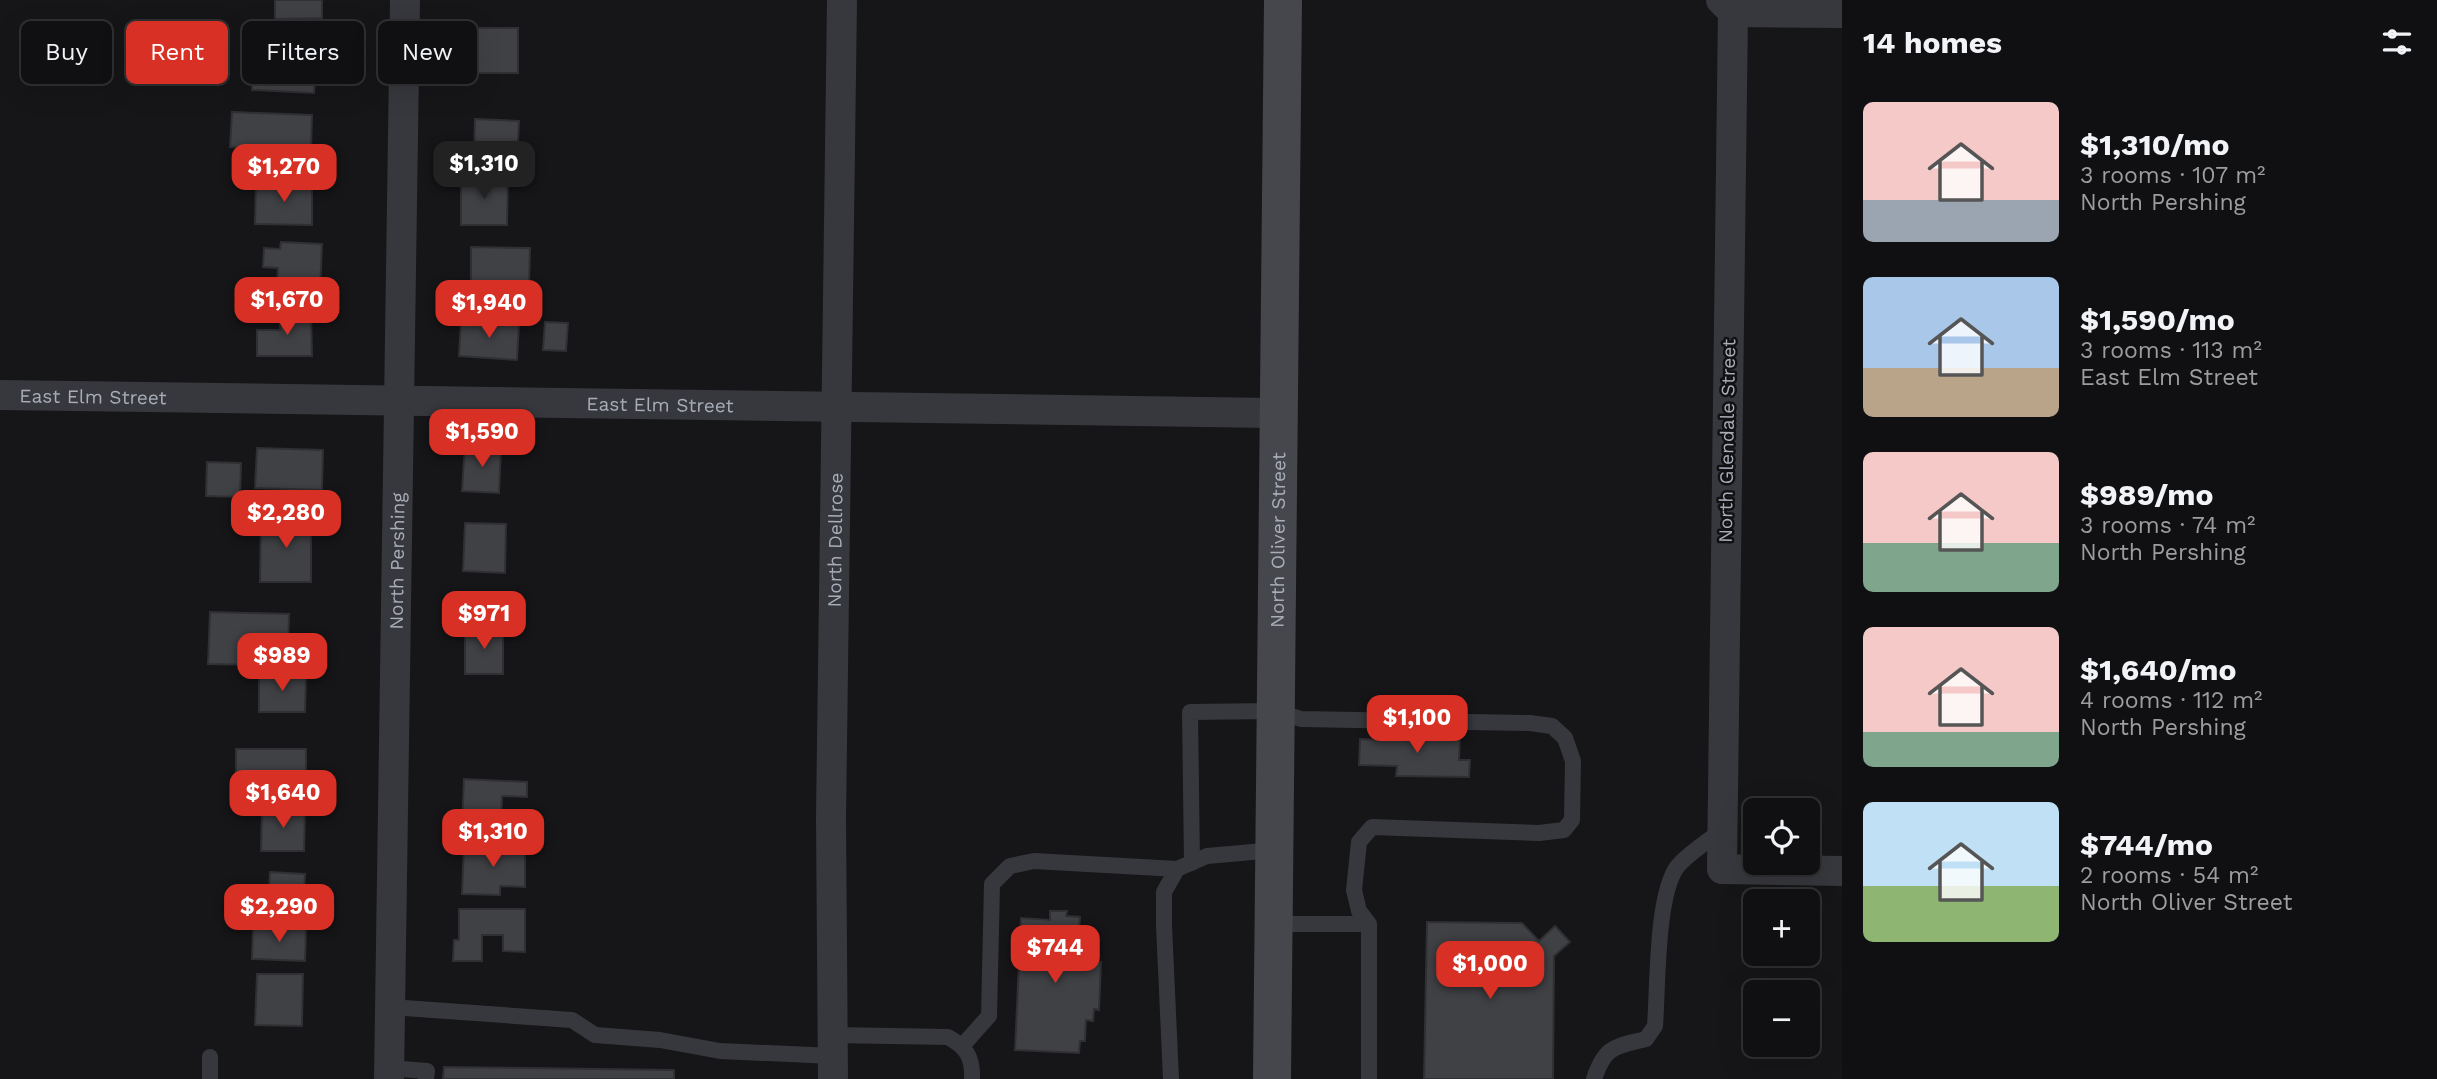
<!DOCTYPE html>
<meta charset="utf-8">
<style>
body{margin:0;font-family:"Work Sans",sans-serif;background:#19191b;color:#f1f3f6;height:100vh;display:flex;flex-direction:column;font-size:26px;white-space:nowrap}
*{box-sizing:border-box;margin:0}
p{font-size:23px;color:#9c9d9f}
.icon{flex:none;width:38px;height:38px;fill:none;stroke:currentColor;stroke-width:2;stroke-linecap:round;stroke-linejoin:round}
.map{position:relative;flex:1;overflow:hidden}
.panel{display:flex;flex-direction:column;background:#101012;width:595px}
.panel>*{flex:none}
.banner{position:absolute;left:21px;top:21px;width:665px;height:63px;display:flex;gap:14px}
.buttons{position:absolute;left:1743px;top:798px;display:grid;gap:14px}
.buttons a{display:grid;place-items:center;width:77px;height:77px;border-radius:10px;background:#101012;box-shadow:0 7px 28px #0002,0 0 0 2px #303032;font-size:35px}
.price{position:absolute;translate:-50% -60px;padding:0 16px;border-radius:14px;background:#d93025;color:#fff;font-size:23px;line-height:46px;filter:drop-shadow(0 2px 4px #0008)}
.price::after{content:'';position:absolute;left:50%;top:42px;width:21px;height:16px;margin-left:-10px;background:inherit;clip-path:polygon(0 0,100% 0,50% 100%)}
.price.active{background:#222;color:#fff}
ul{padding:0;list-style:none}
li{display:flex;align-items:center;gap:21px;height:175px;padding:0 21px}
li span{display:grid;place-items:center;flex:none;width:196px;height:140px;border-radius:10px;color:#555}
li>.icon{margin-inline-start:auto}
span .icon{width:84px;height:84px;fill:#fffc;stroke-width:1}
li b{font-size:30px}
h2{display:flex;justify-content:space-between;align-items:center;height:84px;padding:0 21px;font-size:30px}
.tag{padding:0 24px;border-radius:10px;background:#101012;box-shadow:0 7px 28px #0002,0 0 0 2px #303032;font-size:24px;line-height:63px}
.tag.active{background:#d93025;color:#fff}
main{display:flex;flex:1;min-height:0}
.map>svg:first-child{display:block}
.building{fill:#404145;stroke:#303034;stroke-width:2}
.lines{fill:none;stroke-linecap:round;stroke-linejoin:round}
.service{stroke:#37383d;stroke-width:16}
.minor{stroke:#37383d;stroke-width:30}
.secondary{stroke:#45474d;stroke-width:38}
.labels{text-anchor:middle;dominant-baseline:central;stroke-width:5;stroke-linejoin:round;paint-order:stroke}
.street-label{font-size:19px;fill:#a8adb8;stroke:#111113}
</style>
<main>
<div class="map">
<svg width="1842" height="1079" viewBox="0 0 1842 1079">
<rect width="100%" height="100%" fill="#161618"/>
<path class="building" d="M275,0h47v18l-47,1z
M472,28h46v45h-46z
M254,47l63,3 -3,43 -62,-3z
M232,112l80,3 -1,35 -81,-3z
M475,119l44,2 -2,39 -43,-2z
M461,177h47l-1,48h-46z
M256,182l56,1v42l-57,-1z
M281,242l41,2 -2,46 -43,-2 1,-20 -15,-1 1,-19 16,1z
M471,247l59,1 -1,37h-58z
M280,313h31l1,43h-55v-26h23z
M461,320l58,4 -2,36 -58,-4z
M545,322l23,1 -2,28 -23,-1z
M465,445l36,2 -2,46 -37,-2z
M257,448l66,2 -1,40 -67,-2z
M207,462l34,1 -1,34 -34,-1z
M261,518l50,1v63h-51z
M465,523l41,1 -1,49 -42,-2z
M210,612l79,2 -1,36 -31,-1v16l-49,-1z
M503,628v46h-38v-45z
M259,674l47,1 -1,37h-46z
M1398,734l62,1 -1,25h11l-1,17 -73,-1 1,-10 -38,-1 1,-26 38,1z
M236,749h70v39l-70,-1z
M464,779l63,3v15l-25,-1 -1,31 -39,-1z
M262,809l43,1 -1,41h-43z
M464,846l61,1v40l-25,-1v9l-38,-1z
M270,872l35,2 -2,35 -35,-2z
M459,909h66v43l-22,-1v-16h-21v26h-29l1,-21h5z
M1050,911h17l-1,5 14,1 -1,13h4v15l11,1v16h7l-2,48 -5,-1 -1,12 -7,-1 -1,21h-5l-1,12 -64,-3 6,-132 29,2z
M1427,922l95,1 17,18 16,-15 15,16 -16,14 -1,123h-129z
M253,927l53,2 -1,32 -53,-2z
M257,974h46l-1,52 -47,-1z
M444,1067l230,3v9h-231z"/>
<g class="lines">
<path class="service" d="M1192,863l-2,-151 86,-1 25,8 229,4 22,3 13,12 8,23 -1,59 -8,10 -25,3 -167,-6 -13,15 -5,48 5,21 10,13
M1274,924h95v155
M390,1007l182,13 23,15 65,5 60,11 113,5
M833,1035l115,2c18,10 25,20 24,42
M963,1045l26,-29 3,-132 18,-18 24,-5 143,8
M210,1057v22
M389,1068l38,3 -1,8
M1171,1079l-7,-154v-33l13,-23 30,-13 67,-6
M1594,1079c11,-33 20,-32 52,-40l9,-13c3,-39 1,-130 22,-159 10,-13 33,-27 46,-38"/>
<g class="minor">
<path d="M1721,0l12,12 109,1"/>
<path d="M1733,12l-11,857 120,2"/>
<path id="s1" d="M0,395l1279,18"/>
<path id="s2" d="M389,1079l16,-1079"/>
<path id="s3" d="M833,1079l-2,-261 11,-818"/>
</g>
<path class="secondary" id="s4" d="M1272,1079l11,-1079"/>
</g>
<g class="labels">
<g class="street-label">
<text stroke="none"><textPath href="#s1" startOffset="93">East Elm Street</textPath></text>
<text stroke="none"><textPath href="#s1" startOffset="660">East Elm Street</textPath></text>
<text transform="translate(1727 441) rotate(-89)">North Glendale Street</text>
<text stroke="none"><textPath href="#s3" startOffset="539">North Dellrose</textPath></text>
<text stroke="none"><textPath href="#s4" startOffset="539">North Oliver Street</textPath></text>
<text stroke="none"><textPath href="#s2" startOffset="518">North Pershing</textPath></text>
</g>
</g>
</svg>
<div class="buttons">
<a><svg class="icon" aria-label="locate" viewBox="0 0 24 24"><circle cx="12" cy="12" r="6"/><path d="M12 2v4M12 18v4M2 12h4M18 12h4"/></svg></a>
<a>+</a>
<a>−</a>
</div>
<b class="price active" style="left:484px;top:201px">$1,310</b>
<b class="price" style="left:284px;top:204px">$1,270</b>
<b class="price" style="left:287px;top:337px">$1,670</b>
<b class="price" style="left:489px;top:340px">$1,940</b>
<b class="price" style="left:482px;top:469px">$1,590</b>
<b class="price" style="left:286px;top:550px">$2,280</b>
<b class="price" style="left:484px;top:651px">$971</b>
<b class="price" style="left:282px;top:693px">$989</b>
<b class="price" style="left:1417px;top:755px">$1,100</b>
<b class="price" style="left:283px;top:830px">$1,640</b>
<b class="price" style="left:493px;top:869px">$1,310</b>
<b class="price" style="left:279px;top:944px">$2,290</b>
<b class="price" style="left:1055px;top:985px">$744</b>
<b class="price" style="left:1490px;top:1001px">$1,000</b>
<div class="banner">
<a class="tag">Buy</a>
<a class="tag active">Rent</a>
<a class="tag">Filters</a>
<a class="tag">New</a>
</div>
</div>
<section class="panel">
<h2>14 homes<svg class="icon" aria-label="filters" viewBox="0 0 24 24"><path d="M4 7h16M4 17h16"/><circle cx="9" cy="7" r="2"/><circle cx="15" cy="17" r="2"/></svg></h2>
<ul>
<li><span style="background:linear-gradient(#f6c9c9 70%,#9aa5b1 0)"><svg class="icon" aria-label="home" viewBox="0 0 24 24"><path d="M3 11l9-7 9 7M6 9v11h12V9"/></svg></span><div><b>$1,310/mo</b><p>3 rooms · 107 m²</p><p>North Pershing</p></div></li>
<li><span style="background:linear-gradient(#a9c7e8 65%,#b9a48a 0)"><svg class="icon" aria-label="home" viewBox="0 0 24 24"><path d="M3 11l9-7 9 7M6 9v11h12V9"/></svg></span><div><b>$1,590/mo</b><p>3 rooms · 113 m²</p><p>East Elm Street</p></div></li>
<li><span style="background:linear-gradient(#f6c9c9 65%,#7fa58c 0)"><svg class="icon" aria-label="home" viewBox="0 0 24 24"><path d="M3 11l9-7 9 7M6 9v11h12V9"/></svg></span><div><b>$989/mo</b><p>3 rooms · 74 m²</p><p>North Pershing</p></div></li>
<li><span style="background:linear-gradient(#f6c9c9 75%,#7fa58c 0)"><svg class="icon" aria-label="home" viewBox="0 0 24 24"><path d="M3 11l9-7 9 7M6 9v11h12V9"/></svg></span><div><b>$1,640/mo</b><p>4 rooms · 112 m²</p><p>North Pershing</p></div></li>
<li><span style="background:linear-gradient(#bfe0f5 60%,#8fb573 0)"><svg class="icon" aria-label="home" viewBox="0 0 24 24"><path d="M3 11l9-7 9 7M6 9v11h12V9"/></svg></span><div><b>$744/mo</b><p>2 rooms · 54 m²</p><p>North Oliver Street</p></div></li>
</ul>
</section>
</main>
